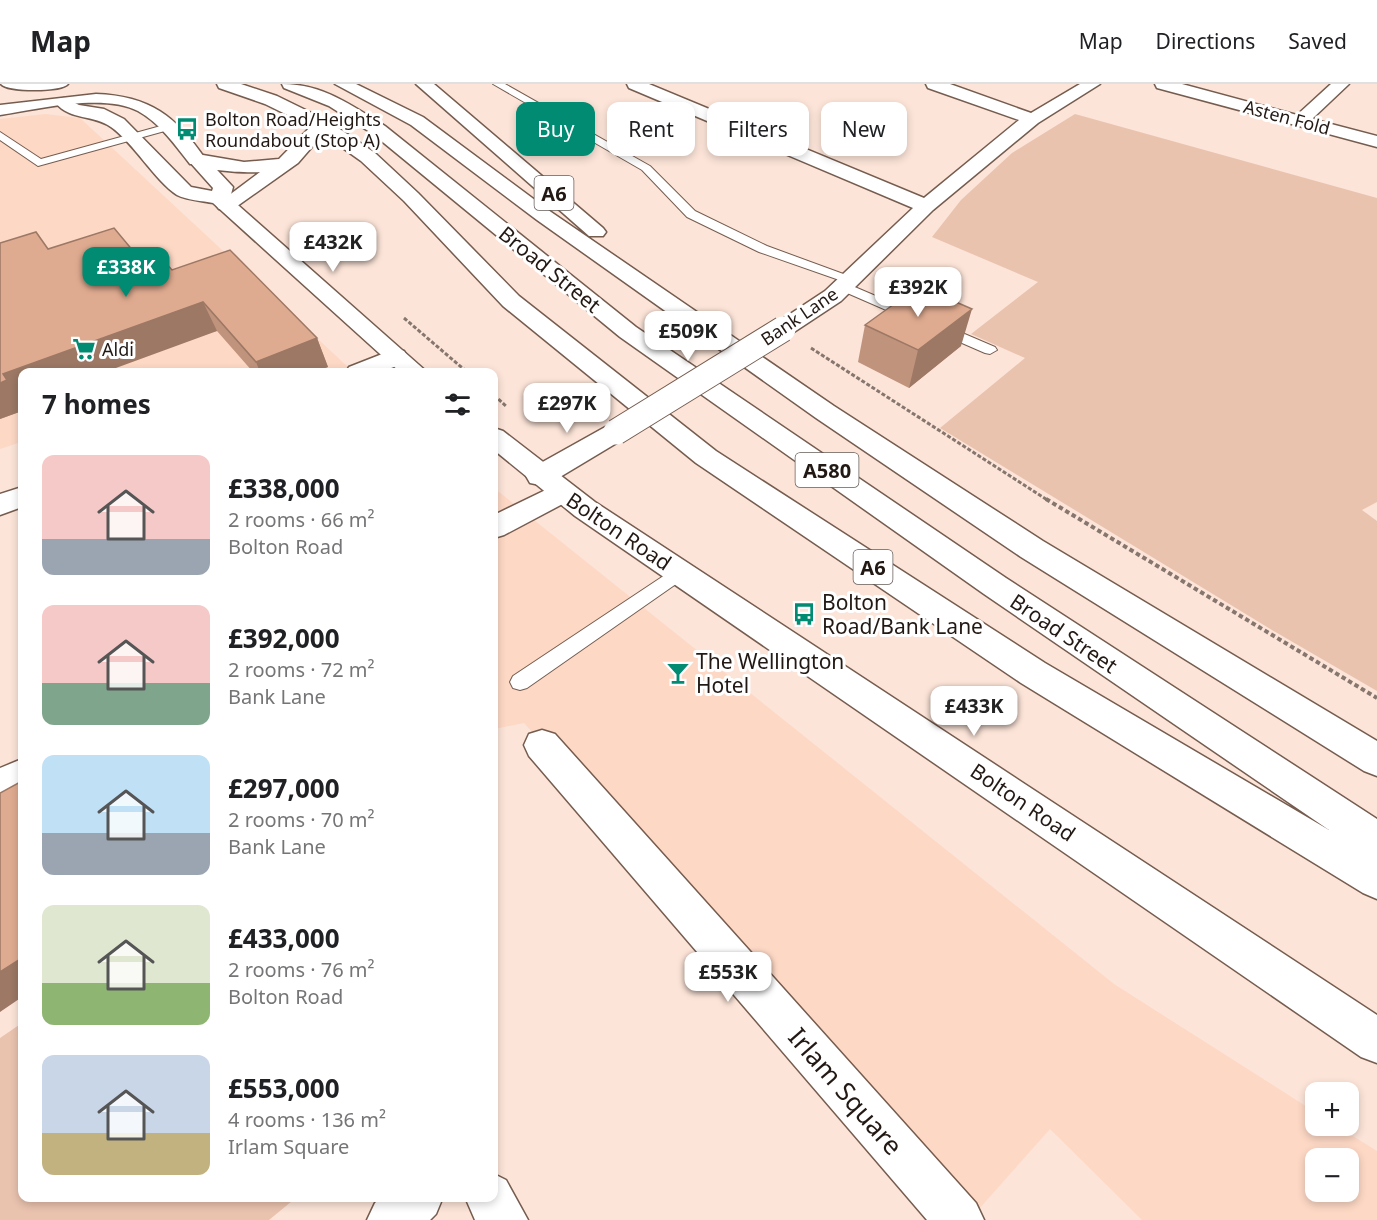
<!DOCTYPE html>
<meta charset="utf-8">
<style>
body{margin:0;font-family:"Noto Sans",sans-serif;background:#f6f6f6;color:#202124;height:100vh;display:flex;flex-direction:column;font-size:22px;white-space:nowrap}
*{box-sizing:border-box;margin:0}
p{font-size:20px;color:#757577}
.icon{flex:none;width:33px;height:33px;fill:none;stroke:currentColor;stroke-width:2;stroke-linecap:round;stroke-linejoin:round}
.map{position:relative;flex:1;overflow:hidden}
.side{position:absolute;left:18px;top:284px;width:480px;height:834px;display:flex;flex-direction:column;background:#fff;border-radius:12px;box-shadow:0 3px 9px #0003}
.side>*{flex:none}
.banner{position:absolute;left:516px;top:18px;width:570px;height:54px;display:flex;gap:12px}
.tools{position:absolute;left:1305px;top:998px;display:grid;gap:12px}
.tools a{display:grid;place-items:center;width:54px;height:54px;border-radius:12px;background:#fff;box-shadow:0 3px 9px #0003;font-size:30px}
.price{position:absolute;translate:-50% -51px;padding:0 14px;border-radius:12px;background:#fff;color:#222;font-size:20px;line-height:39px;filter:drop-shadow(0 2px 3px #0008)}
.price::after{content:'';position:absolute;left:50%;top:36px;width:18px;height:14px;margin-left:-9px;background:inherit;clip-path:polygon(0 0,100% 0,50% 100%)}
.price.on{background:#008b72;color:#fff}
ul{padding:0;list-style:none}
li{display:flex;align-items:center;gap:18px;height:150px;padding:0 24px}
li span{display:grid;place-items:center;flex:none;width:168px;height:120px;border-radius:12px;color:#555}
li>.icon{margin-inline-start:auto}
span .icon{width:72px;height:72px;fill:#fffc;stroke-width:1}
li b{font-size:26px}
h2{display:flex;justify-content:space-between;align-items:center;height:72px;padding:0 24px;font-size:26px}
.tag{padding:0 21px;border-radius:12px;background:#fff;box-shadow:0 3px 9px #0003;font-size:21px;line-height:54px}
.tag.on{background:#008b72;color:#fff}
header{display:flex;align-items:center;gap:36px;box-sizing:border-box;height:84px;padding:0 30px;background:#fff;border-bottom:2px solid #e0e0e0}
header strong{font-size:28px}
nav{display:flex;gap:33px;margin-inline-start:auto;font-size:21px}
.map>svg:first-child{display:block}
.built{fill:#fdd8c5;fill-rule:evenodd}
.green{fill:#eac3af}
.lines{fill:none;stroke-linecap:round;stroke-linejoin:round}
.service-casing{stroke:#755c4f;stroke-width:2}
.minor-casing{stroke:#755c4f;stroke-width:3}
.tertiary-casing{stroke:#755c4f;stroke-width:3}
.secondary-casing{stroke:#755c4f;stroke-width:3}
.primary-casing{stroke:#755c4f;stroke-width:3}
.trunk-casing{stroke:#755c4f;stroke-width:3}
.path-far1{stroke:#86766e;stroke-width:3;stroke-dasharray:4 2;stroke-linecap:butt}
.path{stroke:#86766e;stroke-width:4;stroke-dasharray:4.5 3;stroke-linecap:butt}
.service{fill:#fff;fill-rule:evenodd}
.minor{fill:#fff;fill-rule:evenodd}
.tertiary{fill:#fff;fill-rule:evenodd}
.secondary{fill:#fff;fill-rule:evenodd}
.primary{fill:#fff;fill-rule:evenodd}
.trunk{fill:#fff;fill-rule:evenodd}
.minor-bridge-casing{stroke:#755c4f;stroke-width:27;stroke-linecap:butt}
.minor-bridge{stroke:#fff;stroke-width:25}
.wall{fill:#c0937c}
.shaded-wall{fill:#9c7865}
.building{fill:#dfab90;stroke:#9c7865;stroke-width:1.5}
.labels{text-anchor:middle;dominant-baseline:central;stroke-width:6;stroke-linejoin:round;paint-order:stroke}
.far-street-label{font-size:18px;fill:#231914;stroke:#fff}
.far-poi-label{font-size:18px;fill:#231914;stroke:#fff;text-anchor:start}
.shield{fill:#fff;stroke:#655e5a;stroke-width:1.5}
.shield-label{font-size:20px;font-weight:bold;fill:#231914}
.street-label{font-size:21px;fill:#231914;stroke:#fff}
.poi-label{font-size:21px;fill:#231914;stroke:#fff;text-anchor:start}
.near-street-label{font-size:26px;fill:#231914;stroke:#fff}
</style>
<header>
<strong>Map</strong>
<nav><a>Map</a><a>Directions</a><a>Saved</a></nav>
</header>
<div class="map">
<svg width="1377" height="1136" viewBox="0 0 1377 1136">
<rect width="100%" height="100%" fill="#fce4d8"/>
<path class="built" d="M45,30l35,4 268,249 -13,5h-313v78l-4,-7 -18,6v-330z
M494,404l620,496 201,128 1,13h19l42,26v69h-235l-92,-91 -72,81 -454,-487 -30,6zM1316,1074h32v33h-32z"/>
<path class="green" d="M1075,30l302,84v304l-15,8 15,11v170l-105,-61 -332,-202 85,-70 -54,-24 67,-52 -106,-45 29,-37 51,-47z
M22,939v174h275l-28,23h-269v-182z"/>
<g class="lines">
<g class="service-casing">
<path id="service" d="M493,0h12l145,82 45,45 72,35 90,33 -7,4 -5,-1 -86,-30 -72,-35 -45,-47z
M168,40l4,1v4l-134,37 -38,-26v-8l41,27z
M843,198l152,65 2,3 -7,4 -5,-1 -147,-64 -2,-3z
M680,481l6,2 3,5 -3,5 -159,111 -7,2 -7,-2 -3,-6 3,-6z"/>
</g>
<g class="minor-casing">
<path id="minor" d="M627,0h22l275,114 95,-78 -91,-32 -2,-4h24l81,29 49,-29h20l-62,39 -105,87 -92,91 -50,33h-16l-4,-5 4,-5 50,-33 88,-83 -284,-120z
M1155,0h27l115,31 34,-31h18l-37,35 65,17v11l-220,-59z
M395,265l9,2 3,5c-13,19 -42,16 -61,16l3,-5z
M616,339l9,3 4,6 -4,6 -75,45 -10,2 -10,-2 -4,-7 4,-7 77,-43z
M562,398l10,3 4,7 -4,7 -68,36 -10,3v-23z
M22,403v20l-22,8v-21z
M542,646l13,4 421,469 8,17h-57l-398,-464 -5,-11 5,-11z
M22,675v34l-22,10v-35z
M494,1090l12,6 22,40h-53l-10,-23h29z
M381,1113h62l-7,17 -6,6h-63l8,-17z"/>
</g>
<g class="tertiary-casing">
<path id="tertiary" d="M65,14l14,7 25,4 20,10 67,68 21,4 1,-3 -25,-28 2,-4h14l29,31 -3,11 197,174h-27l-187,-169c-10,-2 -27,-3 -36,-8 -22,-14 -44,-53 -66,-68 -16,-12 -42,-7 -55,-24l3,-4z
M494,344l9,3 92,71 782,513v48l-16,-6 -786,-541 -81,-66z"/>
</g>
<g class="secondary-casing">
<path id="secondary" d="M96,10c54,2 80,22 110,66l-2,4h-14c-15,-19 -30,-41 -52,-53 -34,-18 -101,-2 -138,4v-10z"/>
</g>
<g class="primary-casing">
<path id="primary" d="M1,0h67c-7,8 -60,8 -67,0z
M322,36l9,5 -33,38 -65,46h-14l-3,-4 44,-33c-14,1 -64,-1 -72,-12l9,-6 47,8 35,-3 37,-38z"/>
</g>
<g class="trunk-casing">
<path id="trunk" d="M217,0h24l36,12 51,25 47,32 43,40 101,103 197,155 329,212 284,167 -345,-236 -364,-257 -247,-203 -44,-28 -45,-18 -2,-4c41,0 69,21 103,42l251,201 370,251 371,241v80l-14,-6 -342,-210 -325,-220 -193,-157 -99,-105 -43,-40 -45,-32 -51,-25 -46,-16z
M335,0h21l67,33 128,95 283,194 209,135 334,200v35l-13,-5 -343,-214 -205,-139 -279,-198 -126,-95z
M416,0h18l169,144 3,4 -3,4h-14z"/>
</g>
<path class="path-far1" d="M404,234l63,54
M811,264l238,153
M494,311l13,12"/>
<path class="path" d="M1046,415l331,199"/>
<use href="#service" class="service"/>
<use href="#minor" class="minor"/>
<use href="#tertiary" class="tertiary"/>
<use href="#secondary" class="secondary"/>
<use href="#primary" class="primary"/>
<use href="#trunk" class="trunk"/>
<g class="minor-bridge-casing">
<path id="minor-bridge" d="M616,348l167,-103"/>
</g>
<use href="#minor-bridge" class="minor-bridge"/>
</g>
<path class="wall" d="M0,159l48,6 91,9 33,12 145,68 11,29 -14,5h-61l-36,-41 -195,41v39l-22,8z
M865,241l96,21 -52,42 -51,-26z"/>
<path class="shaded-wall" d="M203,218l14,29 -112,41h-83v39l-22,8v-36l3,-9z
M972,225l-11,37 -52,42 9,-38z
M317,254l11,29 -14,5h-54l-4,-10z
M22,874v39l-22,15v-40z"/>
<path class="building" d="M114,144l25,30 17,-6 16,18 58,-20 87,88 -61,24 -53,-60 -200,72 4,6 -7,3v-140l36,-11 12,17z
M919,202l53,23 -54,41 -53,-25z
M22,697v177l-22,14v-179z"/>
<defs>
<g id="bus-bare" transform="scale(1.8)"><path d="M-5-6H5V4H4V6H2V4H-2V6H-4V4H-5ZM-3.5-4V0h7V-4ZM-3.5 1.2v1.5H-2V1.2ZM2 1.2v1.5H3.5V1.2Z" fill="#008b72" stroke="#fff" stroke-width="2.5" paint-order="stroke"/></g>
<g id="supermarket-bare" transform="scale(1.8)"><path d="M-6-5.5h2.5l.6 2H6L4.5 2H-2.5L-4.4-4H-6ZM-1.5 3.2a1.3 1.3 0 1 0 .1 0ZM3 3.2a1.3 1.3 0 1 0 .1 0Z" fill="#008b72" stroke="#fff" stroke-width="2.5" paint-order="stroke"/></g>
<g id="bar-bare" transform="scale(1.8)"><path d="M-6-5H6L.8 .8V4.5H3.5V6h-7V4.5H-.8V.8Z" fill="#008b72" stroke="#fff" stroke-width="2.5" paint-order="stroke"/></g>
</defs>
<g fill-rule="evenodd">
<use href="#bus-bare" x="187" y="45"/>
<use href="#supermarket-bare" x="84" y="265"/>
<use href="#bus-bare" x="804" y="530"/>
<use href="#bar-bare" x="678" y="589"/>
</g>
<g class="labels">
<g class="far-street-label">
<text transform="translate(1287 33) rotate(15)">Asten Fold</text>
<text transform="translate(799 232) rotate(-34)">Bank Lane</text>
</g>
<g class="far-poi-label">
<text x="205" y="35">Bolton Road/Heights<tspan x="205" dy="21">Roundabout (Stop A)</tspan></text>
<text x="102" y="265">Aldi</text>
</g>
<g class="shield">
<rect x="534.5" y="92" width="39" height="34" rx="4.5"/>
<rect x="795.5" y="369" width="63" height="34" rx="4.5"/>
<rect x="853.5" y="466" width="39" height="34" rx="4.5"/>
</g>
<g class="shield-label">
<text x="554" y="109">A6</text>
<text x="827" y="386">A580</text>
<text x="873" y="483">A6</text>
</g>
<g class="street-label">
<text transform="translate(550 185) rotate(39)">Broad Street</text>
<text transform="translate(619 447) rotate(34)">Bolton Road</text>
<text transform="translate(1064 549) rotate(34)">Broad Street</text>
<text transform="translate(1023 718) rotate(34)">Bolton Road</text>
</g>
<g class="poi-label">
<text x="822" y="518">Bolton<tspan x="822" dy="24">Road/Bank Lane</tspan></text>
<text x="696" y="577">The Wellington<tspan x="696" dy="24">Hotel</tspan></text>
</g>
<g class="near-street-label">
<text transform="translate(846 1007) rotate(49)">Irlam Square</text>
</g>
</g>
</svg>
<div class="tools">
<a>+</a>
<a>−</a>
</div>
<b class="price" style="left:333px;top:189px">£432K</b>
<b class="price on" style="left:126px;top:214px">£338K</b>
<b class="price" style="left:918px;top:234px">£392K</b>
<b class="price" style="left:688px;top:278px">£509K</b>
<b class="price" style="left:567px;top:350px">£297K</b>
<b class="price" style="left:974px;top:653px">£433K</b>
<b class="price" style="left:728px;top:919px">£553K</b>
<div class="banner">
<a class="tag on">Buy</a>
<a class="tag">Rent</a>
<a class="tag">Filters</a>
<a class="tag">New</a>
</div>
<section class="side">
<h2>7 homes<svg class="icon" aria-label="filters" viewBox="0 0 24 24"><path d="M4 7h16M4 17h16"/><circle cx="9" cy="7" r="2"/><circle cx="15" cy="17" r="2"/></svg></h2>
<ul>
<li><span style="background:linear-gradient(#f6c9c9 70%,#9aa5b1 0)"><svg class="icon" aria-label="home" viewBox="0 0 24 24"><path d="M3 11l9-7 9 7M6 9v11h12V9"/></svg></span><div><b>£338,000</b><p>2 rooms · 66 m²</p><p>Bolton Road</p></div></li>
<li><span style="background:linear-gradient(#f6c9c9 65%,#7fa58c 0)"><svg class="icon" aria-label="home" viewBox="0 0 24 24"><path d="M3 11l9-7 9 7M6 9v11h12V9"/></svg></span><div><b>£392,000</b><p>2 rooms · 72 m²</p><p>Bank Lane</p></div></li>
<li><span style="background:linear-gradient(#bfe0f5 65%,#9aa5b1 0)"><svg class="icon" aria-label="home" viewBox="0 0 24 24"><path d="M3 11l9-7 9 7M6 9v11h12V9"/></svg></span><div><b>£297,000</b><p>2 rooms · 70 m²</p><p>Bank Lane</p></div></li>
<li><span style="background:linear-gradient(#dfe7d0 65%,#8fb573 0)"><svg class="icon" aria-label="home" viewBox="0 0 24 24"><path d="M3 11l9-7 9 7M6 9v11h12V9"/></svg></span><div><b>£433,000</b><p>2 rooms · 76 m²</p><p>Bolton Road</p></div></li>
<li><span style="background:linear-gradient(#c9d6e8 65%,#c2b280 0)"><svg class="icon" aria-label="home" viewBox="0 0 24 24"><path d="M3 11l9-7 9 7M6 9v11h12V9"/></svg></span><div><b>£553,000</b><p>4 rooms · 136 m²</p><p>Irlam Square</p></div></li>
</ul>
</section>
</div>
